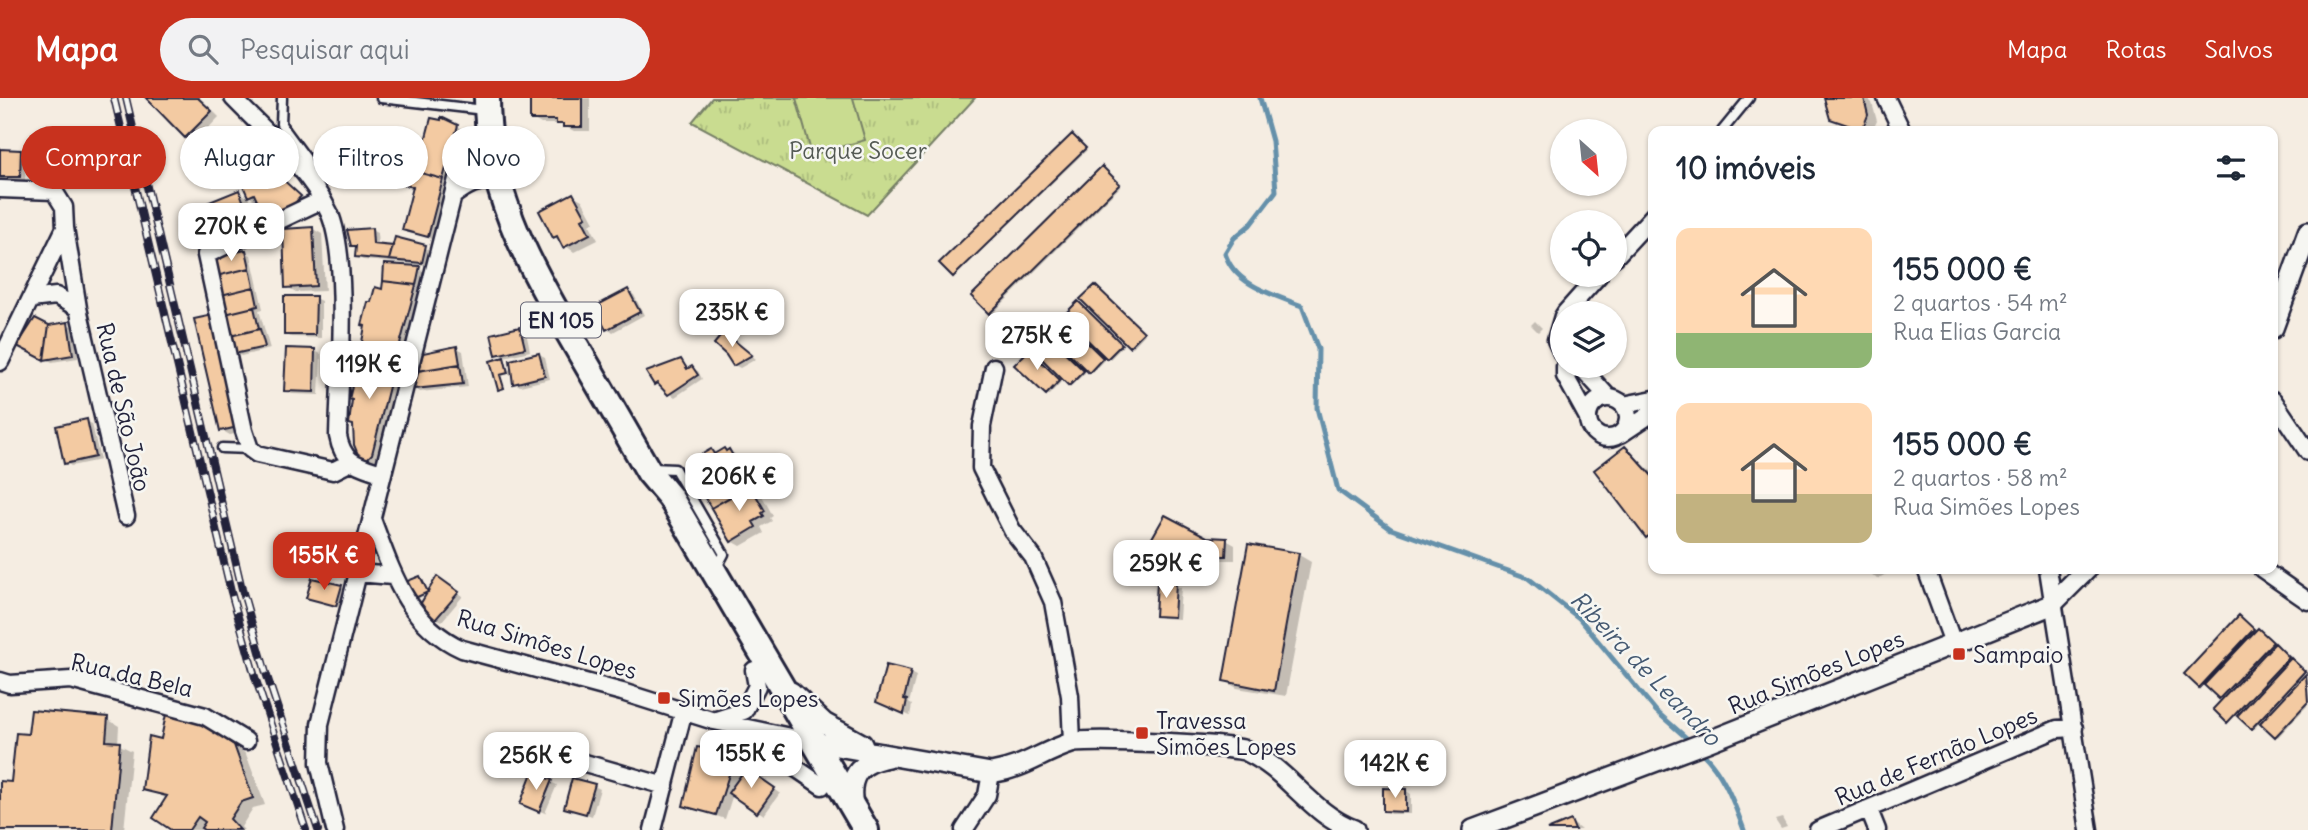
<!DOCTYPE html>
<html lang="pt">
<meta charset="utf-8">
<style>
body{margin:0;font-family:Delius,sans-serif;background:#f2f2f3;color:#1f2937;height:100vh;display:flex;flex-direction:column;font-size:26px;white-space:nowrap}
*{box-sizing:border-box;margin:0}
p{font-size:23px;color:#747a83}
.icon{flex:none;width:38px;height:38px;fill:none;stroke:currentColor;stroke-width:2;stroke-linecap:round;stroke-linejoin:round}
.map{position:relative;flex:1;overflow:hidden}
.sheet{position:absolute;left:1648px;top:28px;width:630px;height:448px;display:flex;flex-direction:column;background:#fff;border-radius:14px;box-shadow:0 2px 5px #0004}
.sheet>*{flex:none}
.banner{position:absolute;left:21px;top:28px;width:665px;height:63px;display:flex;gap:14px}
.needle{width:46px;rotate:153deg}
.fabs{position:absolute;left:1550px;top:21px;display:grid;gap:14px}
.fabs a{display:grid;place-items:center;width:77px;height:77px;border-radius:50%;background:#fff;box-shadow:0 2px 5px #0004;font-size:35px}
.price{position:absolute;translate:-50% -60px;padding:0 16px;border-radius:14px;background:#fff;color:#222;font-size:23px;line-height:46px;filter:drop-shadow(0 2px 4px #0008)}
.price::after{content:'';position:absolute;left:50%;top:42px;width:21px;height:16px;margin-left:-10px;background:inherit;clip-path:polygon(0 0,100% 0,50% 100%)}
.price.on{background:#c8321e;color:#fff}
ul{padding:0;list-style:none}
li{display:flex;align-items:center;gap:21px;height:175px;padding:0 28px}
li span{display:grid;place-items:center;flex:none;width:196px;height:140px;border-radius:14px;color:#555}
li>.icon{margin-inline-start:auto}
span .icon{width:84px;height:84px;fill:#fffc;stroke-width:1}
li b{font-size:30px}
h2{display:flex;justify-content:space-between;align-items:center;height:84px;padding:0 28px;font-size:30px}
.chip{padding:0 24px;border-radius:32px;background:#fff;box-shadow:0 2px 5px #0004;font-size:24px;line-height:63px}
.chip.on{background:#c8321e;color:#fff}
header{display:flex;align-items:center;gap:42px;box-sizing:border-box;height:98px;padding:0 35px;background:#c8321e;color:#fff}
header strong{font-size:33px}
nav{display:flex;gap:38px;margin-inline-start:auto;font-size:24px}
.search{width:490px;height:63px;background:#f2f2f3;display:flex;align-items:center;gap:18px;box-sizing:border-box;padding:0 24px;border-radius:38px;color:#747a83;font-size:26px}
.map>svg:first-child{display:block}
.grass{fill:url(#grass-tufts);stroke:#767f66;stroke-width:2}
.garden{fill:#c9dc90;stroke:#767f66;stroke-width:2}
.shadow{fill:#0003}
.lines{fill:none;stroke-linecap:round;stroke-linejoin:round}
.stream{stroke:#6590aa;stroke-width:5}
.building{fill:#f3caa2;stroke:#22223b;stroke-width:2}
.service-casing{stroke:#22223b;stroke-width:13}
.minor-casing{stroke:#22223b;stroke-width:21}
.tertiary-casing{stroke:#22223b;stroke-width:24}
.primary-casing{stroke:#22223b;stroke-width:30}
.service{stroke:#f6f6f2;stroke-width:8}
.minor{stroke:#f6f6f2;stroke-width:16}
.tertiary{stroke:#f6f6f2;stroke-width:19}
.primary{stroke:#f6f6f2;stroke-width:24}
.rail-casing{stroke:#22223b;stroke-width:8}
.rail{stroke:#f6f6f2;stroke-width:5;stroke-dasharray:16;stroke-linecap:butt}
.poi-dot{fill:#c8321e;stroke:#f6f6f2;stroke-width:2.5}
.labels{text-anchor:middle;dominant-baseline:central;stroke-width:5;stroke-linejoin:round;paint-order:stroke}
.shield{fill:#f6f6f2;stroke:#626272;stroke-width:2}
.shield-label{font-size:21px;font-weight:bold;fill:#22223b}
.park-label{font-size:23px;fill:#545a54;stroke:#f6f6f2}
.street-label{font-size:23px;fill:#22223b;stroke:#f6f6f2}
.poi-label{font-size:23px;fill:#22223b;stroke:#f6f6f2;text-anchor:start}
.water-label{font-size:24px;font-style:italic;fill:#445972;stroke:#f6f6f2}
</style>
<header>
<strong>Mapa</strong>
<div class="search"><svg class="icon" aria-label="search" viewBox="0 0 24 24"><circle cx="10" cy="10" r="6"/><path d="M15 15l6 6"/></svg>Pesquisar aqui</div>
<nav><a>Mapa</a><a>Rotas</a><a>Salvos</a></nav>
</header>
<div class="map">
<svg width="2308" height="732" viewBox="0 0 2308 732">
<defs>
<pattern id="grass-tufts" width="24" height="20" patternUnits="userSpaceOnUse" patternTransform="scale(1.75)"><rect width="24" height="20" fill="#c9dc90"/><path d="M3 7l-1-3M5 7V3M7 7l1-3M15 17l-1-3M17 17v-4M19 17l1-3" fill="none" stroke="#acbc7d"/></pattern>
</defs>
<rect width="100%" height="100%" fill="#f5ede2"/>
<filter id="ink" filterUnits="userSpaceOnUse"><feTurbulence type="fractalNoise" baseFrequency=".0143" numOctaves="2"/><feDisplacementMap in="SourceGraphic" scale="14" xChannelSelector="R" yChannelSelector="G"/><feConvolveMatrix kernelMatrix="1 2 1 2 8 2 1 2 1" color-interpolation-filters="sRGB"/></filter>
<g filter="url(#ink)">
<path class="grass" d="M712,0h263l-108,117 -175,-93z"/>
<path class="garden" d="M796,0h57l12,42 -53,15z"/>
<path class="shadow" d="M148,0h52l19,19 -24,25z
M532,0h58v33h-16l-14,-7h-19l-9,-5z
M1825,0h42l5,5 5,18 -5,10 -34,-11z
M448,23l18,10 -29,110 -33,-11 11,-41 -14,-7 17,-6z
M1074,39l13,13 -133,126 -12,-13z
M0,53h20l6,4 -1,25 -25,-1z
M61,55l6,3 -3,26 -27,-6z
M256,59l53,45 -82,41 -10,-5 21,-46 10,5 5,13 9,-4 -13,-10z
M1104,71l17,17 -129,128 -2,-1 -17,-17z
M573,97l9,5 12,22 -4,3 8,15 -24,12 -20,-15z
M313,131l9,5 3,57 -29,1 -9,-5z
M371,132l6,3 1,14 17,1 2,-9 34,11 -4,15 -64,-5 -6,-4 1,-8 -6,-3z
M245,154l6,3 12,54 -4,1 11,39 -29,7 -6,-3 -21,-94z
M386,168l39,5 -4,18 3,2 -45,171h-7l-12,-8 -7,-21v-33l31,-109z
M1097,190l48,46 -12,13 -3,-1z
M628,193l6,4 10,20 -31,17 -5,-4z
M315,200l6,3v37l-30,-1 -6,-3z
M1080,207l43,41 -13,13 -2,-2z
M35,222l14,7 18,-3 6,3 5,31 -26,4 -32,-16z
M196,222l50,112 -16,3 -9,-5z
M1064,223l40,39 -12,13 -2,-2z
M1535,223l7,7 -4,4 -7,-7z
M520,231l6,3 4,19 -26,6 -6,-4z
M1048,238l37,37 -13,12 -2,-1z
M730,239l26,22 -16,9 -6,-3z
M457,250l6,3 5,36 -48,5 -5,-3z
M315,253l6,3 -2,41 -27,-1 -6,-4z
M1031,255l30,29 -12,13 -2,-1z
M539,257l6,3 5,21 -30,7 -5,-3 -3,-10 -11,3 4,13h-5l-8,-27 12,-3 5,11z
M681,263l9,8 8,2 4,8 -27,18 -20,-13 -7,-11z
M86,323l6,3 8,36 -29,6 -5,-3z
M1626,350l28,26v67l-7,-4z
M711,353l6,3 12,-3 9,5 14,24 -6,4 3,4 11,4 13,24 -3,2 2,3 -11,6 3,6 -23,13 -9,-5z
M1154,440l72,2 9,5v15h-22l-5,9z
M1299,457l12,7 -25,134 -49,-8 -12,-7z
M1866,471h29l-18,10z
M420,480l9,15 -12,6 -3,-1z
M443,484l20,14 -21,25 -6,-3z
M1175,487l6,3 -2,31 -16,-1 -6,-3z
M341,489l6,3 -5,17 -28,-7z
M2242,521l14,13 5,-1 47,47v27l-30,32 -17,-16 -7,8 -16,-15 -10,7 -5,-21 -18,-16 -5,2z
M910,575l6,3 -7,27 3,2 -2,11 -26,-12z
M107,621l12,7 -1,18 14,7 -8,79h-124v-47l13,1 17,-48z
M212,633l34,23 19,51 -12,3 -12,19 3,3h-70l-6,-31 -24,-10 18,-48z
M727,654l9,6v8l6,3 -4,12 14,-8 28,20 -16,22 -31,-21 -8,25 -40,-14z
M551,684l6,3 -12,28 -17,-7z
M594,688l6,3 -8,27 -26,-9z
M1405,692l6,4v20h-20l-6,-4z
M1782,720l5,9 -6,2 -6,-9z
M1571,724l10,8h-29z"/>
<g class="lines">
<path class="stream" d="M1260,0l12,43 4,50 -26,34 -16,13 -9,15c9,32 49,42 77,53l16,43 -1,59 21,82 53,39 137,49 51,40 77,93 35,31
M1698,651c25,22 35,51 46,81"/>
</g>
<path class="building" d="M146,0h52l14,13 -27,27z
M530,0h52v29h-19v-3h-7v-4h-26z
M1824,0h40l4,17 -6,15 -32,-11z
M441,19l17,8 -15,54 -26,-7 14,-54 10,2z
M1072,36l14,14 -133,129 -14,-14z
M0,51l21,1 -1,27h-20z
M38,51l23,2 -2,28 -24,-2z
M256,57l45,41 -11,13 -38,15 -5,-13 12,-6 -5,-11 -6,3 -11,-25z
M1102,68l18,18 -131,130 -18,-18z
M417,74l26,7 -15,58 -26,-7 11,-43 -14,-4 3,-10z
M239,92l13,34 -36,15 -14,-34z
M573,95l13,24 -4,2 8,15 -27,14 -6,-12 -4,2 -14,-27z
M313,129l3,59 -31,2 -2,-59z
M372,130l1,16 20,2 -4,14 -34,-3 1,-11h-5l-4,-16z
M395,139l31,8 -4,18 -33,-3z
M246,152l4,18 -34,8 -4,-19z
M384,166l36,2 -4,19 -33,-4z
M250,170l4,19 -33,8 -5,-19z
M383,183l33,4 -20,74 -37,-1 6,-32 -3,-1 6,-23h3l4,-15 7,2z
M1095,187l49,47 -15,15 -49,-48z
M254,189l4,19 -33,8 -4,-19z
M628,191l12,23 -34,18 -12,-23z
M284,198h32l-1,39h-31z
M1078,203l44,43 -15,15 -44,-43z
M254,209l5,22 -29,7 -5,-22z
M213,217l25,112 -18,4 -26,-112z
M1061,219l42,41 -14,15 -42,-41z
M35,220l14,7 -5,35 -27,-14z
M68,224l5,33 -29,5 5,-35z
M520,229l5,21 -29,7 -5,-21z
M260,231l5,18 -31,7 -4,-18z
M724,234l28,23 -19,11 -7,-11 -12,-11z
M1045,235l39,38 -15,15 -38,-38z
M457,248l3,18 -42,7 5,-18z
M286,250l29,1 -1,43 -30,-1z
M1029,252l31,30 -14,15 -32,-30z
M539,255l6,23 -32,8 -3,-24z
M504,259l4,16 -8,2 4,13 -6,2 -8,-29z
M359,260l37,1 -24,95 -5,5 -8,-2 -5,-12 -1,-20 -4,-1 3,-24 -3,-1z
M681,261l6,10 5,-3 6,9 -30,20 -11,-12 -3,2 -8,-13z
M460,266l3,20 -50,5 5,-18z
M87,321l8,38 -31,7 -8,-38z
M1625,348l29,32v54l-8,6 -52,-68z
M724,350l2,3 3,-2 15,26 -39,23 -20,-34 26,-15 3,5z
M740,379l6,11 -35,20 -6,-10z
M750,387l15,26 -3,2 2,3 -11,6 3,5 -25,15 -20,-34z
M1165,417l42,22 20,1 -1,18h-22l-5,10 -47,-28z
M1248,446l51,9 -25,138 -51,-10z
M420,478l8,16 -15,7 -8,-17z
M437,478l22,16 -24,28 -17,-12z
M312,480l30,7 -6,21 -30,-8z
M1157,484l19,1 -2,34 -19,-1z
M2239,517l15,14 -55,59 -15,-14z
M2258,530l15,14 -54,57 -15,-14z
M2275,545l14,14 -62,66 -14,-14z
M2291,560l14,13 -54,58 -14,-13z
M886,567l25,6 -7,28 3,1 -3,14 -28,-12z
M2306,576l2,28 -33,35 -15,-14z
M31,612l77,7 -2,24 14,1 -8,88h-112v-49l11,1 5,-49 12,1z
M166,616l33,7 35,24 19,53 -12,4 -11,17 10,11h-36l-3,-2 4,-6 -7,-5 -9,13h-18l-18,-12 14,-22 -25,-6 7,-54 12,3z
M711,648l17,5v9l5,2 -17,53 -33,-9 14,-59 14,2z
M746,670l29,20 -18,25 -29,-20z
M532,675l20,7 -13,32 -19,-8z
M572,680l23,6 -9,30 -22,-6z
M1383,690l23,1v23l-23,-1z
M1571,722l4,10h-28z"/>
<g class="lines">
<g class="service-casing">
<path id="service" d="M282,0l-1,26 25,34 4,17
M381,0l103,12
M1722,33l27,-33
M222,350l28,1
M653,370l22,1 49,85 -8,15"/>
</g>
<g class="minor-casing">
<path id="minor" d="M233,0c34,35 75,70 96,114 21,47 10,169 9,224 5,27 19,29 43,37
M1886,0l16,33
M0,91l54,2 10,16 1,21 -65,134
M453,98c13,-10 26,-18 43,-14
M322,102l-116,55 38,176 6,18 7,5 76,17 16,-8
M65,130l13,80 48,208
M1615,159l39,-42
M31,201l25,-3 22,12
M1565,215l34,-38
M1563,218l-7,24 7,15
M1565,268v10l22,40
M1580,268l29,32
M994,269l-12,59 -1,42 31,62 21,27 20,45 17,94 2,46
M1588 320a20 20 0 1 1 40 0a20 20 0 1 1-40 0Z
M2273,302l35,52
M1623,307l31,-6
M1621,336l33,-22
M372,421c20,53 35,105 90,130l160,43 92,29 100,21
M1926,471l27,74
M2048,471l41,261
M2262,471l46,32
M359,475l33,3
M0,583l10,3 61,-4 134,36 41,25
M716,622l28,-9 13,-25 -3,-16
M732,632l49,28 41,28
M543,653l122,35
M1869,712l8,20
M335,732l-16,-67 1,-39 141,-561 11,-18 15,-14
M653,732l31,-120
M964,732l23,-35 4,-22
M1818,732l239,-101 17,-1"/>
</g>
<g class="tertiary-casing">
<path id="tertiary" d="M2273,230l35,-96
M791,594l33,31 38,21
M806,638l8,6 177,31c36,-6 49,-20 80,-30 13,-5 163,2 176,8 41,19 64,63 107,79
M853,709c-5,-30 4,-44 35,-50
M1473,732l234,-88 344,-137 36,-36"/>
</g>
<g class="primary-casing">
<path id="primary" d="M487,0c0,89 38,160 81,234 27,47 54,93 81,140l21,25 196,333"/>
</g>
<use href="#service" class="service"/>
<use href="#minor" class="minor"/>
<use href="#tertiary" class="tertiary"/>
<use href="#primary" class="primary"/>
<g class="rail-casing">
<path id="rail" d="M114,0l117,494 24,85 51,153
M126,0l116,491 24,84 52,157"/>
</g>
<use href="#rail" class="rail"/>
</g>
</g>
<g class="poi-dot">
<rect x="1952" y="549" width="14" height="14" rx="3.5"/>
<rect x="657" y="593" width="14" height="14" rx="3.5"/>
<rect x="1135" y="628" width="14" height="14" rx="3.5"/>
</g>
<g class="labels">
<rect class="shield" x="521" y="204.5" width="80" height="35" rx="5"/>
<g class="shield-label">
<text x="561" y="222">EN 105</text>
</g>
<g class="park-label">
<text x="858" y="52">Parque Socer</text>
</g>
<g class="street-label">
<text transform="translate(124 309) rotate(77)">Rua de São João</text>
<text transform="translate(547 546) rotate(17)">Rua Simões Lopes</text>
<text transform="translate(1816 574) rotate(-22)">Rua Simões Lopes</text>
<text transform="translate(132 577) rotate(13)">Rua da Bela</text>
<text transform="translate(1936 658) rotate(-23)">Rua de Fernão Lopes</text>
</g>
<g class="poi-label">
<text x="1973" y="556">Sampaio</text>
<text x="678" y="600">Simões Lopes</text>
<text x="1156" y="622">Travessa<tspan x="1156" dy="26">Simões Lopes</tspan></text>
</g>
<g class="water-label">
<text transform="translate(1646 570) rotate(46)">Ribeira de Leandro</text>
</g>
</g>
</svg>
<div class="fabs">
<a><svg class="needle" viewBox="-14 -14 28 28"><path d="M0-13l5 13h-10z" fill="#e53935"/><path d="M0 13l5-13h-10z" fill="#747a83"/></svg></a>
<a><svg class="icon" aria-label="locate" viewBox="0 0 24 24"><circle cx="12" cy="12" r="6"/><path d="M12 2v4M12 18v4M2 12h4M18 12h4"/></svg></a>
<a><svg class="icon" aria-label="layers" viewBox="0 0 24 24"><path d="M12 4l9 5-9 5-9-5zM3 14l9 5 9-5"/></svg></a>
</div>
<b class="price" style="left:231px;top:165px">270K €</b>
<b class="price" style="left:732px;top:251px">235K €</b>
<b class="price" style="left:1037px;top:274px">275K €</b>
<b class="price" style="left:369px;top:303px">119K €</b>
<b class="price" style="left:739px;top:415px">206K €</b>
<b class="price on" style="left:324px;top:494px">155K €</b>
<b class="price" style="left:1166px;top:502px">259K €</b>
<b class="price" style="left:751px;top:692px">155K €</b>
<b class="price" style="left:536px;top:694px">256K €</b>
<b class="price" style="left:1395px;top:702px">142K €</b>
<div class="banner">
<a class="chip on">Comprar</a>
<a class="chip">Alugar</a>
<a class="chip">Filtros</a>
<a class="chip">Novo</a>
</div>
<section class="sheet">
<h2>10 imóveis<svg class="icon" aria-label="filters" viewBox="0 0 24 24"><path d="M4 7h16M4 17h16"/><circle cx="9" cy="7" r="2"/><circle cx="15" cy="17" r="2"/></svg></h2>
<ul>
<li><span style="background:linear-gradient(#ffd9b3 75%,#8fb573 0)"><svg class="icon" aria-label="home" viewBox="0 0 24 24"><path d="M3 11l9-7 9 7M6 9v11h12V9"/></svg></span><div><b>155 000 €</b><p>2 quartos · 54 m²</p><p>Rua Elias Garcia</p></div></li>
<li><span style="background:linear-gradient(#ffd9b3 65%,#c2b280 0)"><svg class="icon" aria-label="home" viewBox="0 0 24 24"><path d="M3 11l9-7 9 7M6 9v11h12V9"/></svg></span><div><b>155 000 €</b><p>2 quartos · 58 m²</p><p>Rua Simões Lopes</p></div></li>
</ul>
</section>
</div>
